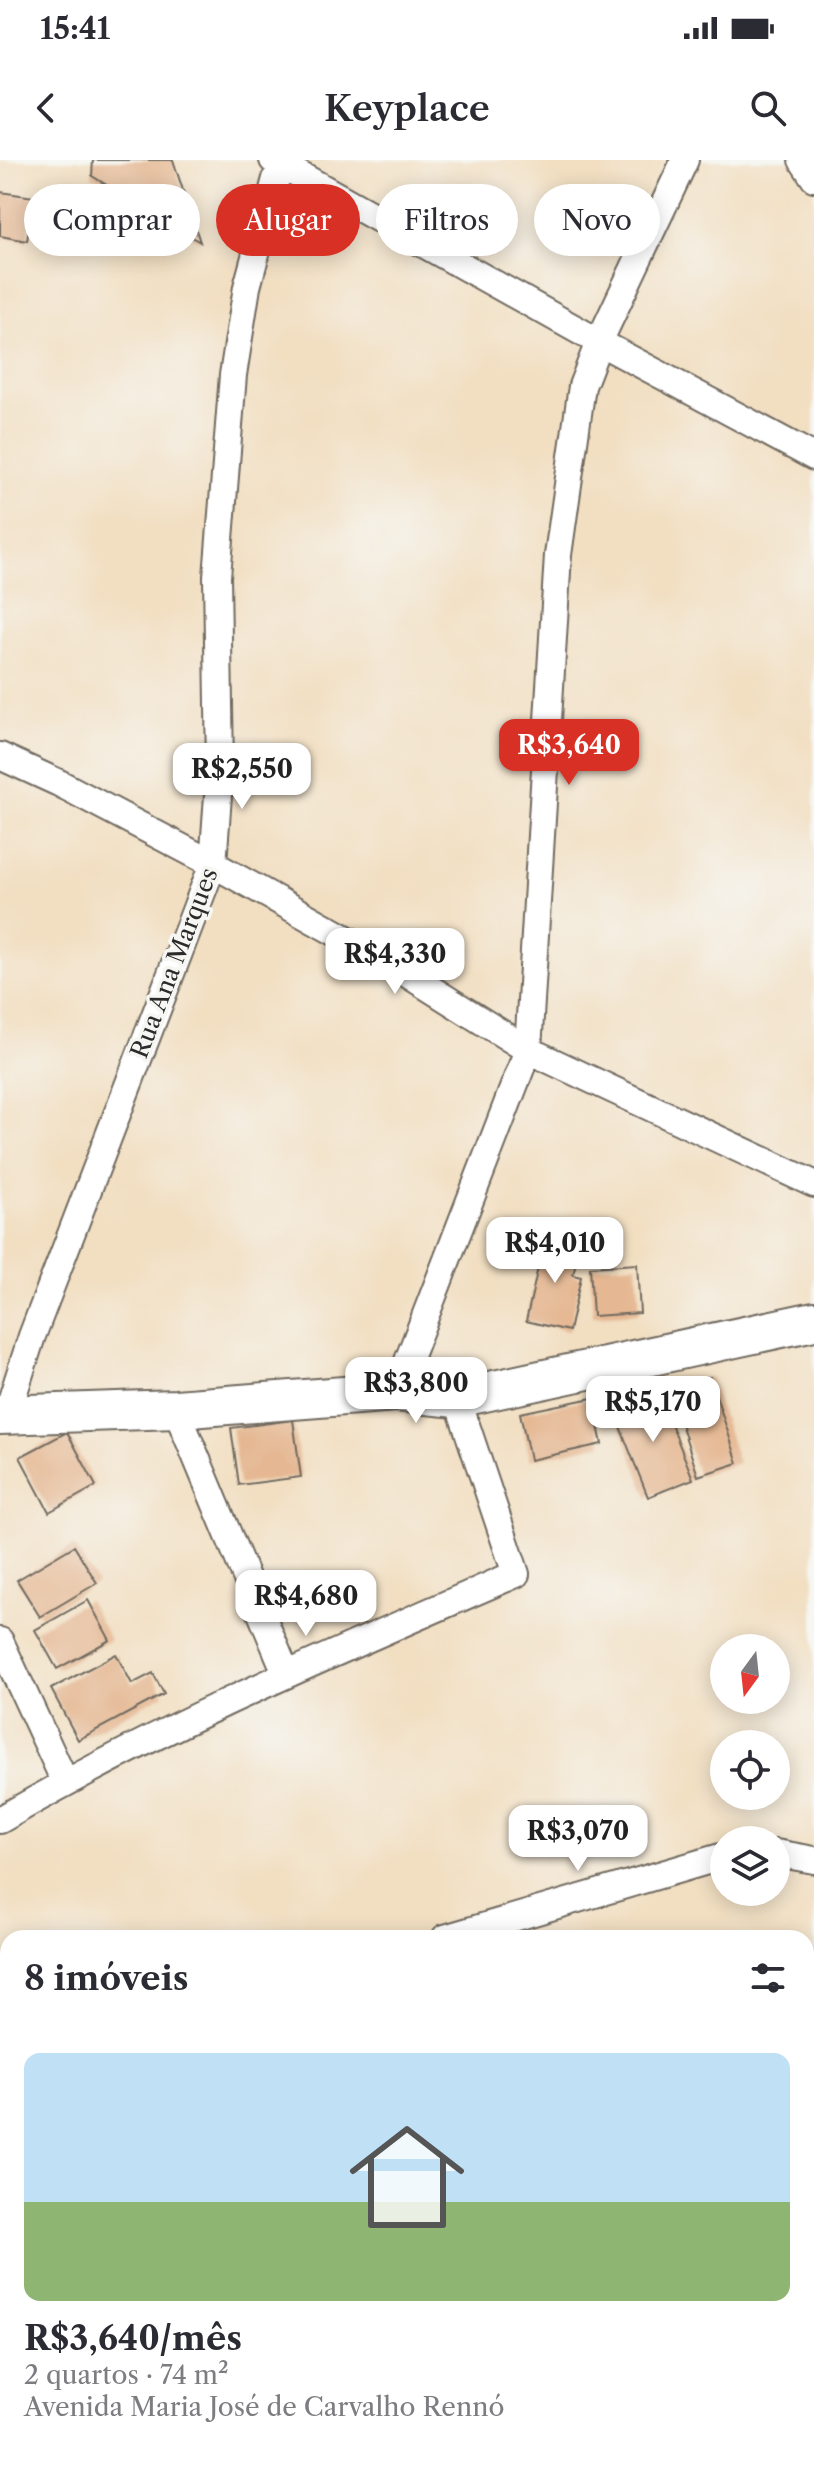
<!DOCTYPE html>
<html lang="pt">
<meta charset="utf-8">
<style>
body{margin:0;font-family:"Libre Caslon Text",serif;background:#f2f2f3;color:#2b2b33;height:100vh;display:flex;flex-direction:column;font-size:30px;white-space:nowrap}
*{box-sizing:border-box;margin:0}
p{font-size:26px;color:#7c7c81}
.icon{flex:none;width:44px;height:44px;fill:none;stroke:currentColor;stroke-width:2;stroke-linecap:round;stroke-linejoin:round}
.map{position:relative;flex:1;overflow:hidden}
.details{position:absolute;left:0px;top:1770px;width:814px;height:538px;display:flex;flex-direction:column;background:#fff;border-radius:24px 24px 0 0;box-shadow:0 4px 20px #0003}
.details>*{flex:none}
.guide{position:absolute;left:24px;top:24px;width:766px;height:72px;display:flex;gap:16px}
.needle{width:52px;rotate:195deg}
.fabs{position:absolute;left:710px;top:1474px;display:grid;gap:16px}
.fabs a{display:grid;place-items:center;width:80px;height:80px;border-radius:50%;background:#fff;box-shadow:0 4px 20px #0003;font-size:40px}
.price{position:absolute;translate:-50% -68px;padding:0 18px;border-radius:16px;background:#fff;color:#222;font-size:26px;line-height:52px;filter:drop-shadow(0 2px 4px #0008)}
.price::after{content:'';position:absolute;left:50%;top:48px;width:24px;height:18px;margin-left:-12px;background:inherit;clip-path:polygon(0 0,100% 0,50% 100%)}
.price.on{background:#d93025;color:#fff}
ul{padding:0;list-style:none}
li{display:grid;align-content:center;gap:16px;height:424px;padding:0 24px}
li+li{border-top:2px solid #e1e1e2}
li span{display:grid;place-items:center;height:248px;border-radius:16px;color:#555}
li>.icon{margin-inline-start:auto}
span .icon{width:144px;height:144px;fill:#fffc;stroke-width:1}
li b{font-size:34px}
h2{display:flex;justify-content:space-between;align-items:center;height:96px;padding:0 24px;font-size:34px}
.tag{padding:0 28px;border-radius:36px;background:#fff;box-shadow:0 4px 20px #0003;font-size:28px;line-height:72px}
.tag.on{background:#d93025;color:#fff}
.status{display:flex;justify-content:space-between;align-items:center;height:56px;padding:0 40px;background:#fff;direction:ltr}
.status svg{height:22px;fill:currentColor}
header{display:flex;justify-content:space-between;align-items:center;height:104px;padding:0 24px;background:#fff;font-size:36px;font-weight:600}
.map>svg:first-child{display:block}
.building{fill:#e5b893}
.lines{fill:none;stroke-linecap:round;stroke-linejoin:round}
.street-casing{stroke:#716a60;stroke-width:30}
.secondary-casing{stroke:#716a60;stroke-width:42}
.street{stroke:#fff;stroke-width:26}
.secondary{stroke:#fff;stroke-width:38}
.labels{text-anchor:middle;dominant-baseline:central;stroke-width:7;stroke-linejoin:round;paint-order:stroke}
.street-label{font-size:24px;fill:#2b2b2b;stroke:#f6f6f2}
</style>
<div class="status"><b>15:41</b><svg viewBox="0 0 49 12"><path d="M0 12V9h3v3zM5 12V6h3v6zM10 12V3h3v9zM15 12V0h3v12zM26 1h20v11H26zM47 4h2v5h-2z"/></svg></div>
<header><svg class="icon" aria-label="back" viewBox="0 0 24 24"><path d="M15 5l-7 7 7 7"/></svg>Keyplace<svg class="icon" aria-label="search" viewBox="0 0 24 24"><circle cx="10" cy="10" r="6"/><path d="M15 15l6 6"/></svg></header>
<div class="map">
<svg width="814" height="2307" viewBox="0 0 814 2307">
<rect width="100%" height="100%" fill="#f6f6f2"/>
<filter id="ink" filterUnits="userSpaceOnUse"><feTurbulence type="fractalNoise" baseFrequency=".0125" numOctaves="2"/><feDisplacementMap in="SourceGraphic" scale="16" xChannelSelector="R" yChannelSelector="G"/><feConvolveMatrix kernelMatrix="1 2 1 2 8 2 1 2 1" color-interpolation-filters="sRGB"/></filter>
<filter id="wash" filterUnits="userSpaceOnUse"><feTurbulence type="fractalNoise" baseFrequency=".006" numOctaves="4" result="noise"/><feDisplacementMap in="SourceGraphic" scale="32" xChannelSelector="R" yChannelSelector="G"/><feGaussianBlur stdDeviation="1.8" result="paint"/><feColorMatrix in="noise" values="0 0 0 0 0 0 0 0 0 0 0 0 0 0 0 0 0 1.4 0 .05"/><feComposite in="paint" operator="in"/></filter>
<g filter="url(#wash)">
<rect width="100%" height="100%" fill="#f2dfc2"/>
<g id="blocks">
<path class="building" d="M93,0h80l27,82 -108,-66z
M0,32l34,5 -7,44 -27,-5z
M545,1076l35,8 -7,31 8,2 -12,54 -43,-10z
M637,1104l3,49 -47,3 -3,-49z
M710,1217l28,86 -40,13 -28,-87z
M658,1231l35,88 -45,18 -35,-88z
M592,1238l10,46 -72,16 -10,-47z
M293,1260l8,57 -62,8 -8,-57z
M67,1272l29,54 -47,26 -29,-55z
M74,1386l23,37 -57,34 -23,-37z
M88,1440l22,40 -53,29 -22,-39z
M116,1494l16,30 21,-11 11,21 -86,46 -27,-51z"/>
</g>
</g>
<g filter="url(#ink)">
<use href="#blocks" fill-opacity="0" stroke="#716a60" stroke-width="2"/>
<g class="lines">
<g class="street-casing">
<path id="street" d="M273,0l326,182 215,115
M802,0l12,18
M0,596l59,27 154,81 175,98 140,88 286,134
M396,1232l132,-342 30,-495 24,-169 17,-44 86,-182
M176,1249l110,264
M7,1254l25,-78 181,-472 7,-96 -3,-191 16,-202 14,-88 34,-127
M0,1481l65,141
M0,1660c164,-96 341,-170 516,-246l-59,-176
M776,1693l38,7
M445,1778l279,-82
M806,1902l8,-3
M0,1929l8,9
M0,1964l8,-4"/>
</g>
<g class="secondary-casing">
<path id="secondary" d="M0,1255l176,-6 220,-17 61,6 357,-77"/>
</g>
<use href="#street" class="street"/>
<use href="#secondary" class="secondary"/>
</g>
</g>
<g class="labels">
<g class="street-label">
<text transform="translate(174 803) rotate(-69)">Rua Ana Marques</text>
</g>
</g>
</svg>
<div class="fabs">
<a><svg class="needle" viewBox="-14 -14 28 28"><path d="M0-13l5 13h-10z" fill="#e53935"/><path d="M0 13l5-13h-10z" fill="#7c7c81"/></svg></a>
<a><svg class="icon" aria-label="locate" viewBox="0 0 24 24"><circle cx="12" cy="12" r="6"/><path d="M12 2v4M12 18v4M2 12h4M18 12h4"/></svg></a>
<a><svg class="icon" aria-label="layers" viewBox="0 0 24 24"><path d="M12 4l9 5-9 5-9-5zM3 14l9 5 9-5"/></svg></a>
</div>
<b class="price on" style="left:569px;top:627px">R$3,640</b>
<b class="price" style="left:242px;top:651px">R$2,550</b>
<b class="price" style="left:395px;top:836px">R$4,330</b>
<b class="price" style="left:555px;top:1125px">R$4,010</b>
<b class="price" style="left:416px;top:1265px">R$3,800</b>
<b class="price" style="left:653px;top:1284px">R$5,170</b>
<b class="price" style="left:306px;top:1478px">R$4,680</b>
<b class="price" style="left:578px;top:1713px">R$3,070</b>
<div class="guide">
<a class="tag">Comprar</a>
<a class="tag on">Alugar</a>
<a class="tag">Filtros</a>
<a class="tag">Novo</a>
</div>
<section class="details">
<h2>8 imóveis<svg class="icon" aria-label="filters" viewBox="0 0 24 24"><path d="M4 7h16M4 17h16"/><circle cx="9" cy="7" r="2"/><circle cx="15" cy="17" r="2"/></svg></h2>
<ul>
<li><span style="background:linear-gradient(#bfe0f5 60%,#8fb573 0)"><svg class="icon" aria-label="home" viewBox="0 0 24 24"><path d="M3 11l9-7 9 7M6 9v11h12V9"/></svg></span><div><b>R$3,640/mês</b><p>2 quartos · 74 m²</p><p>Avenida Maria José de Carvalho Rennó</p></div></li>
</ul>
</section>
</div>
